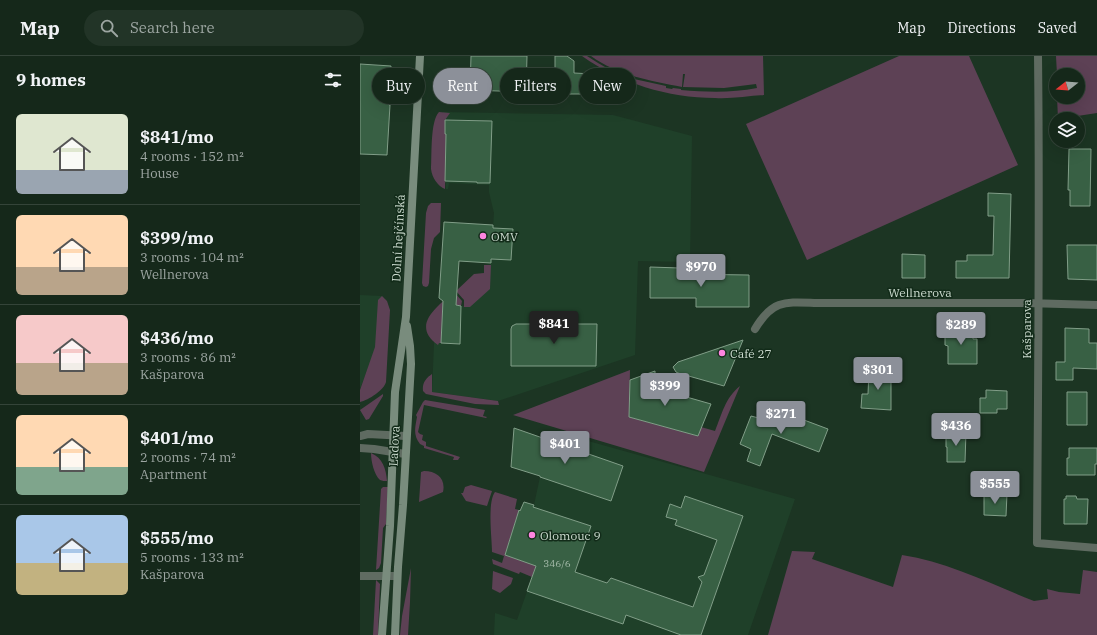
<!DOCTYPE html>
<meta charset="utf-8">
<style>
body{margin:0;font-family:"IBM Plex Serif",serif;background:#223427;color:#f1f3f6;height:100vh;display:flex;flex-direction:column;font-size:15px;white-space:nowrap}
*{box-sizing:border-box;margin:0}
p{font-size:13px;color:#9da6a2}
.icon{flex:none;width:22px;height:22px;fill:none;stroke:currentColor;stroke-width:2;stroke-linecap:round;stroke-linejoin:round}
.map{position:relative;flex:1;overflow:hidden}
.side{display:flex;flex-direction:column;background:#15281a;width:360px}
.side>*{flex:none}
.banner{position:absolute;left:12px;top:12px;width:380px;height:36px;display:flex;gap:8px}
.needle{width:26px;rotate:253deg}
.buttons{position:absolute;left:689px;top:12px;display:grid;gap:8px}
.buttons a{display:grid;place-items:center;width:36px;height:36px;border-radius:50%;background:#15281a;box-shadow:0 4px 16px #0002,0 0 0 1px #344439;font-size:20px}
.price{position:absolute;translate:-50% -34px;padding:0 9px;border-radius:4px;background:#8c9099;color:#fff;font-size:13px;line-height:26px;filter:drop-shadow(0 1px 2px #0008)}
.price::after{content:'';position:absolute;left:50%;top:24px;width:12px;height:9px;margin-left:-6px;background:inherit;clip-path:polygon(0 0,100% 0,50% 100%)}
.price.current{background:#222;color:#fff}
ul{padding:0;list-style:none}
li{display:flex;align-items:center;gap:12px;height:100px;padding:0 16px}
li+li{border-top:1px solid #344439}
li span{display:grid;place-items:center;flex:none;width:112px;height:80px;border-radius:6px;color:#555}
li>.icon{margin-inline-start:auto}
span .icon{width:48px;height:48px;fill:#fffc;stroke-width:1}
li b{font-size:17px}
h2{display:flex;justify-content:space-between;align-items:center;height:48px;padding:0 16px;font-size:17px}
.tag{padding:0 14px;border-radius:18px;background:#15281a;box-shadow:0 4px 16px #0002,0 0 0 1px #344439;font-size:14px;line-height:36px}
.tag.current{background:#8c9099;color:#fff}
header{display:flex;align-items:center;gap:24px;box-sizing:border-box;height:56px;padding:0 20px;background:#15281a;border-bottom:1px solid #344439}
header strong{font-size:19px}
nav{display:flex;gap:22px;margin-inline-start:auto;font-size:14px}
.search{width:280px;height:36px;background:#223427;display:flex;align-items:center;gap:10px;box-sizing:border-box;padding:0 14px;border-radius:22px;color:#9da6a2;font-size:15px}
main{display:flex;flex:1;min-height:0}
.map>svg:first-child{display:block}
.built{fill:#1f4029}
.green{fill:#5d4155}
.building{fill:#386044;stroke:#819e88}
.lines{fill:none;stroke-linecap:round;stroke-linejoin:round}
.minor{stroke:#5f6b61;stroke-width:8}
.secondary{stroke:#798c7d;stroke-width:8}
.poi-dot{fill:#fe85e0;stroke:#122b19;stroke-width:1.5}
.labels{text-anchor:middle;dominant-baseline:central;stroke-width:3;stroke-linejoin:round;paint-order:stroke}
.number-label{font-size:10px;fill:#a6bbab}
.poi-label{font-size:12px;fill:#cad9cd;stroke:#122b19;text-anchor:start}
.street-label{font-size:12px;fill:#cad9cd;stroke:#122b19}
</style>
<header>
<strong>Map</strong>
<div class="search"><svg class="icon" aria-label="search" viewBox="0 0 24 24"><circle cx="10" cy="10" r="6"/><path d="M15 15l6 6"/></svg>Search here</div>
<nav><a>Map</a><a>Directions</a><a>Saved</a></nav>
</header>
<main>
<section class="side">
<h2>9 homes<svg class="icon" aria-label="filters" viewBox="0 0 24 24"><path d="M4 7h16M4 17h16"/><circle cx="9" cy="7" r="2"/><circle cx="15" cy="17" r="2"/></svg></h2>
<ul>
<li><span style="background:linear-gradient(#dfe7d0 70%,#9aa5b1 0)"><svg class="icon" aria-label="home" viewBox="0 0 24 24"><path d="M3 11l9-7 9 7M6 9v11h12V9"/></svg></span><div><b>$841/mo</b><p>4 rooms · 152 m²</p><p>House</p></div></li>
<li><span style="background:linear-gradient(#ffd9b3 65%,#b9a48a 0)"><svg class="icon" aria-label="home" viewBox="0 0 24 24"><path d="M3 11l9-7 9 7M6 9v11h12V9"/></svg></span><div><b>$399/mo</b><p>3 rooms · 104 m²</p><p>Wellnerova</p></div></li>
<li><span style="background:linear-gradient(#f6c9c9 60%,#b9a48a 0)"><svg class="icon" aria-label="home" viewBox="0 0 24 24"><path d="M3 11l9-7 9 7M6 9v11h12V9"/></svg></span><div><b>$436/mo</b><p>3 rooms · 86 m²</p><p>Kašparova</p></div></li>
<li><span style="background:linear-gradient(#ffd9b3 65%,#7fa58c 0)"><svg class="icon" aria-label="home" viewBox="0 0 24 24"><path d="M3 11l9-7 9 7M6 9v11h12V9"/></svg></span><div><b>$401/mo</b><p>2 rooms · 74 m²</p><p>Apartment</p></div></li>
<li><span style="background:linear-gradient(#a9c7e8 60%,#c2b280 0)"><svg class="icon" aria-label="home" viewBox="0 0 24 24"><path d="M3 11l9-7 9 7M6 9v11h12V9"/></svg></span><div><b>$555/mo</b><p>5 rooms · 133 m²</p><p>Kašparova</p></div></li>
</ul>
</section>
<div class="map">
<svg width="737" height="579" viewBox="0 0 737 579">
<rect width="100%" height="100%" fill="#1c3523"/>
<path class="built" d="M83,56l170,3 79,21 -2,126 -52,-1 -3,94 -137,46 -66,-9 3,-72 7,-6 1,-9 27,1 19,-19 5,-74 -5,-21v-7l-40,-2 -1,6h-2v-6h-4z
M0,239l22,1 -3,44 -19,49z
M196,376l239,67 -47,136h-254l1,-22 22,7 18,-51 -6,-6 -24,-8 19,-53 10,3 6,-28z"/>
<path class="green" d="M222,0h5l11,7 7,4 29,12 32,7v2l6,1 1,-1 8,1v1c25,2 51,3 76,-2l-1,-4 -32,4 -41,-1 2,-13h-2l-1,13c-31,-6 -65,-12 -91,-31h172l1,39c-17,1 -33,4 -49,3 -47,0 -95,-15 -133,-42z
M539,0h70l49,109 -211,95 -61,-136z
M696,0h41v57l-39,6 -1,-22h21v-22h-21z
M79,56l11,1 -5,7v14h1l-1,55c-7,-3 -13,-11 -14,-20 1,-13 -1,-48 8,-57z
M71,147h10l-1,29 -6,6 -3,11 -2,34 -1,3 -2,1 -3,-1 -1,-3 4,-70 2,-7z
M124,209h7l-1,24 -20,18h-6v-7l-8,-9 18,-17 10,-1z
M94,236l8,9 -1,5 -18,-1 -2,38h-2l-1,2c-28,-20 0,-39 16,-53z
M22,240l5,5 3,9 -4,72c-2,8 -17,18 -26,20v-12l15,-43 3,-47z
M270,314l-1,47 69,19 3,-9 14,4c7,-17 10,-33 25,-45l-36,86 -191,-57z
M72,318v18l66,9 1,4 -24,-1 -49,-10 -3,-3c-1,-8 3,-13 9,-17z
M23,338v2l-14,23 -3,1 -6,-10z
M65,344l60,10 -2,6 4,1 -1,1 -62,-13 -6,27 2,2 3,1 -1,5 4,2v4l34,11 -2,3h-5l1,-3 -30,-9v-2l-4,-2c-7,-9 -5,-16 -3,-27l-1,-2 7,-13z
M11,397c12,5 15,16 16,28 -2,0 -5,0 -7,-1 -6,-5 -9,-19 -9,-27z
M64,415c13,0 22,8 19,21l-24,10 2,-30z
M111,429l21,6 -5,15 -21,-5 -5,-8h2l2,-6z
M23,431h5l-2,37 -3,4 -2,35 -2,5 -3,2 5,-81z
M135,436l22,7 -2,10 4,1 -14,45 23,8 9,-1 -5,15 -12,-5 -1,2 -26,-10 -1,-5 10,4 2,-7 -12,-4c0,-14 -5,-49 3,-60z
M432,495l23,1 -3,7 81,28 9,-32c46,7 89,29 132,46l14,-2 -1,-10 12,3 21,2 3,-24 14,2v63h-329z
M51,512l-1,34 -2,33h-8l2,-19z
M133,515l20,7 -2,6 -11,9 -8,-4z
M16,524l4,4 -2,51h-5z"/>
<path class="building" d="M111,0h56l-1,36 -56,-2z
M195,0h12l7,5v12l19,1v20h-28v-19l-10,-1z
M0,8l31,2 -2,39h1l-3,50 -27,-1z
M85,64l47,1 -2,62h-13v-1l-32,-1 1,-47h-1z
M709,93h22l-1,57h-20v-16h-2z
M628,137l23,1 -2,84h-53v-17h11v-6h26l1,-39h-6z
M84,166l49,3v3l20,1 -2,31 -20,-1v4l-32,-2 -3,44 5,1 -1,38 -19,-1 2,-42 -4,-3z
M707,189h30v35l-29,-1z
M542,198l23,1v23h-23z
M290,211l30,1v6l69,1v32h-53v-9h-46z
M156,268h81l-1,42h-85v-37l1,-3z
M585,271h28v12h4v25h-29v-18l-3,-1z
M705,272l24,1v14h8v26l-24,-1v12h-17v-18h9z
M383,284l-19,46 -46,-13 -2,-1 -3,-5 5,-5z
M295,315v17l56,16 -13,32 -69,-19 1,-37z
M509,315h22v39l-30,-2 1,-14h6z
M626,334l21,1v18h-10v4h-17v-15h6z
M707,336h20v33h-20z
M428,358l40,15 -9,23 -47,-18 -12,32 -13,-5 4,-12 -11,-5 11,-28 34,9z
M154,372l109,38 -12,35 -71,-24v-1l-29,-9z
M591,376h15l-1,30h-18v-15h-1v-11h5z
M709,392h28v16h-2v11h-28v-17h2z
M624,438h23l-1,22 -22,-1z
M325,440l58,20 -42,119h-20l-55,-20 -3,9 -96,-33 9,-25 -31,-11 14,-45 1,1 4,-9 10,3 -1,2 58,19 -16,46 32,11 4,-5 82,29 9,-25 -4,-5 6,-2 13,-35 -42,-15 2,-5 -11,-3 4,-13 11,4z
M706,440h10l1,3h11l-1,25h-23v-25h2z"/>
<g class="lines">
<path class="minor" d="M678,0c2,162 0,325 -1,487l60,5
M395,273c18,-30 31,-27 62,-26h209l71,2
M0,380l8,-2 38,2
M0,392l14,1 31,5
M0,520h37"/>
<path class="secondary" d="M22,579l8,-109 5,-134 11,-75 14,-261
M35,579l3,-68 5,-62 8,-141 -1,-18 -3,-20"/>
</g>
<g class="poi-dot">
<circle cx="123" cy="180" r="4"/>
<circle cx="362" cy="297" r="4"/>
<circle cx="172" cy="479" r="4"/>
</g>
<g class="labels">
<g class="number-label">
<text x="197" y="507">346/6</text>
</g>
<g class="poi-label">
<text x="131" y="180">OMV</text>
<text x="370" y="297">Café 27</text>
<text x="180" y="479">Olomouc 9</text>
</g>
<g class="street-label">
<text transform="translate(38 182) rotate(-87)">Dolní hejčínská</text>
<text x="560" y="236">Wellnerova</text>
<text transform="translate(666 273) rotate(-90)">Kašparova</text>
<text transform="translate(34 390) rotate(-87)">Ladova</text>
</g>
</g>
</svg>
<div class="buttons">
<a><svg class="needle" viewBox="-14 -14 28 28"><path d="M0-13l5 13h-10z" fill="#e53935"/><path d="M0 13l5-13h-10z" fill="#9da6a2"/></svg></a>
<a><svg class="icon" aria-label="layers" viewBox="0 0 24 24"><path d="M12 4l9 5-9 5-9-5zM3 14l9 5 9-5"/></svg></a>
</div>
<b class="price" style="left:341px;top:232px">$970</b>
<b class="price current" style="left:194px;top:289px">$841</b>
<b class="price" style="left:601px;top:290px">$289</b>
<b class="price" style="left:518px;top:335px">$301</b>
<b class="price" style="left:305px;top:351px">$399</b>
<b class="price" style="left:421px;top:379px">$271</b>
<b class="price" style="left:596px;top:391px">$436</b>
<b class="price" style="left:205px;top:409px">$401</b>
<b class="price" style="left:635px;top:449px">$555</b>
<div class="banner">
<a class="tag">Buy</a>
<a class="tag current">Rent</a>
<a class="tag">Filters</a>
<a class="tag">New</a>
</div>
</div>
</main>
